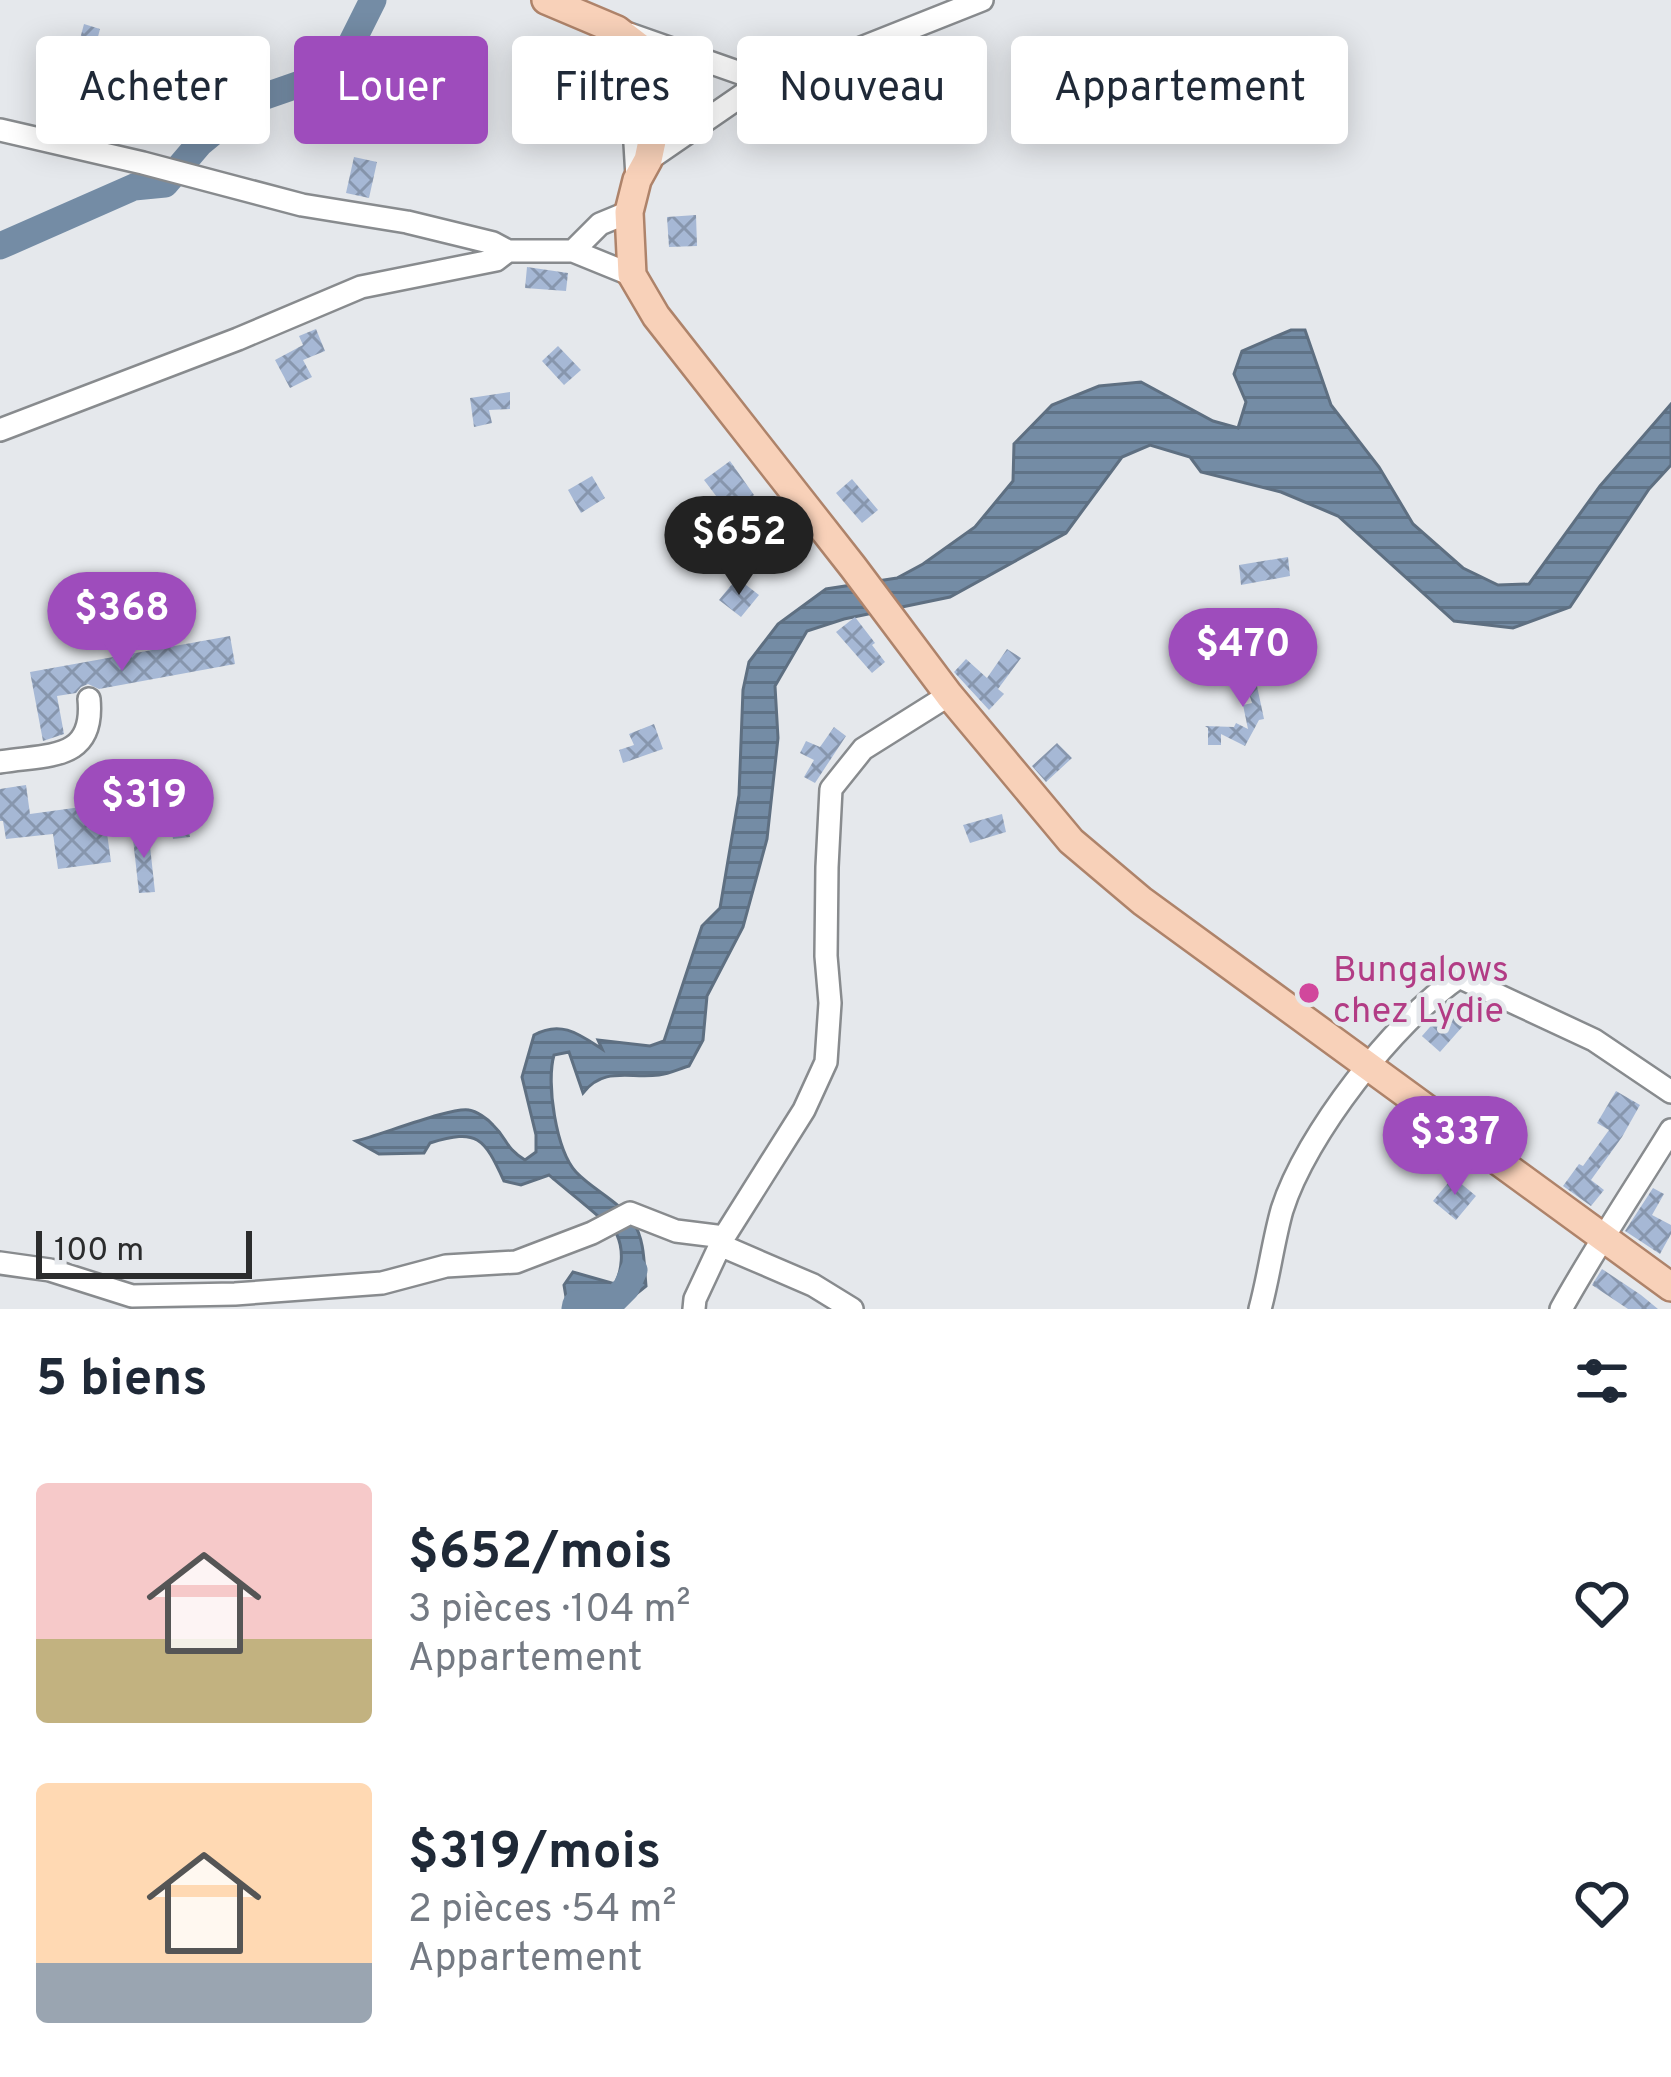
<!DOCTYPE html>
<html lang="fr">
<meta charset="utf-8">
<style>
body{margin:0;font-family:Overpass,sans-serif;background:#f2f2f3;color:#1f2937;height:100vh;display:flex;flex-direction:column;font-size:45px;white-space:nowrap}
*{box-sizing:border-box;margin:0}
p{font-size:39px;color:#747a83}
.icon{flex:none;width:66px;height:66px;fill:none;stroke:currentColor;stroke-width:2;stroke-linecap:round;stroke-linejoin:round}
.map{position:relative;height:1309px;overflow:hidden}
.side{display:flex;flex-direction:column;background:#fff;flex:1}
.side>*{flex:none}
.banner{position:absolute;left:36px;top:36px;width:1599px;height:108px;display:flex;gap:24px}
.scale{position:absolute;left:36px;bottom:30px;width:216px;box-sizing:border-box;padding-left:12px;border:6px solid #2b2c2d;border-top:0;font-size:33px;line-height:42px;white-space:nowrap;color:#2b2c2d;-webkit-text-stroke:9px #e5e8ec;paint-order:stroke}
.price{position:absolute;translate:-50% -102px;padding:0 27px;border-radius:42px;background:#9e4cbc;color:#fff;font-size:39px;line-height:78px;filter:drop-shadow(0 3px 6px #0008)}
.price::after{content:'';position:absolute;left:50%;top:72px;width:36px;height:27px;margin-left:-18px;background:inherit;clip-path:polygon(0 0,100% 0,50% 100%)}
.price.on{background:#222;color:#fff}
ul{padding:0;list-style:none}
li{display:flex;align-items:center;gap:36px;height:300px;padding:0 36px}
li span{display:grid;place-items:center;flex:none;width:336px;height:240px;border-radius:12px;color:#555}
li>.icon{margin-inline-start:auto}
span .icon{width:144px;height:144px;fill:#fffc;stroke-width:1}
li b{font-size:51px}
h2{display:flex;justify-content:space-between;align-items:center;height:144px;padding:0 36px;font-size:51px}
.tag{padding:0 42px;border-radius:12px;background:#fff;box-shadow:0 6px 30px #0003;font-size:42px;line-height:108px}
.tag.on{background:#9e4cbc;color:#fff}
.map>svg:first-child{display:block}
.water{fill:url(#water-rules);stroke:#5e6f81;stroke-width:3}
.lines{fill:none;stroke-linecap:round;stroke-linejoin:round}
.river{stroke:#748ca5;stroke-width:27}
.building{fill:url(#building-cross-hatch)}
.minor-casing{stroke:#888b8e;stroke-width:26}
.major-casing{stroke:#ae836a;stroke-width:32}
.minor{stroke:#fff;stroke-width:21}
.major{stroke:#f8d1b9;stroke-width:27}
.hotel-dot{fill:#d1479c;stroke:#e5e8ec;stroke-width:4.5}
.labels{text-anchor:middle;dominant-baseline:central;stroke-width:9;stroke-linejoin:round;paint-order:stroke}
.hotel-label{font-size:36px;fill:#b23c85;stroke:#e5e8ec;text-anchor:start}
</style>
<div class="map">
<svg width="1671" height="1309" viewBox="0 0 1671 1309">
<defs>
<pattern id="water-rules" width="6" height="5" patternUnits="userSpaceOnUse" patternTransform="scale(3)"><rect width="6" height="5" fill="#748ca5"/><path d="M0 2.5h6" fill="none" stroke="#5f7387"/></pattern>
<pattern id="building-cross-hatch" width="8" height="8" patternUnits="userSpaceOnUse" patternTransform="scale(3)"><rect width="8" height="8" fill="#a6b8d5"/><path d="M0 0l8 8M0 8l8-8" fill="none" stroke="#8796ad"/></pattern>
</defs>
<rect width="100%" height="100%" fill="#e5e8ec"/>
<path class="water" d="M1291,330h14l26,75 48,62 34,57 50,44 35,17 31,-1 71,-98 71,-82v61l-22,24 -79,118 -57,21 -59,-7 -116,-105 -57,-24 -80,-20 -11,-15 -40,-12 -28,12 -56,76 -116,64 -106,22 -37,12 -32,55 3,52 -11,101 -24,88 -36,69 -4,44 -14,26c-10,3 -20,8 -30,9 -29,4 -55,-9 -76,18l-14,-41 -15,3c-8,28 2,95 22,117 17,18 43,29 57,50 12,17 11,44 13,64l-16,13 -35,-2 -8,12h-19l-4,-24 9,-13 42,12c7,-13 9,-34 2,-49 -6,-11 -56,-49 -68,-60l-28,10 -17,-4c-20,-43 -26,-53 -74,-38l-6,10 -45,1 -23,-13c22,-5 98,-35 113,-31 7,1 19,9 24,15 15,14 11,22 32,35l11,-8v-17l-14,-58 12,-42c27,-15 45,-1 68,14l-4,-9 52,6 14,-5 38,-115 18,-18 19,-113 4,-105 6,-28 29,-38 48,-35 71,-11 26,-14 52,-37 38,-46 1,-37 38,-39 47,-19 42,-4 72,39 25,7 8,-26 -12,-28 8,-23z"/>
<g class="lines">
<path class="river" d="M0,246l134,-59 31,-3 35,-41 51,-42 52,-18 47,-37 23,-46
M575,1309l1,-5 37,-3 13,-13 8,-18"/>
</g>
<path class="building" d="M84,24l16,5 -11,42 -37,-10 4,-17 21,6z
M941,44l8,32 -16,4 3,10 -17,4 -4,-15 -30,10 -7,-22 47,-13 -2,-5z
M354,157l23,5 -8,36 -23,-5z
M696,215l1,31 -28,1 -2,-30z
M527,267l41,6 -2,18 -41,-3z
M316,329l9,22 -22,9 9,17 -22,11 -15,-28 28,-15 -4,-9z
M558,346l23,24 -17,15 -22,-24z
M510,392v17l-21,1 3,13 -18,4 -4,-29z
M730,461l24,34 -25,18 -25,-33z
M592,476l13,22 -24,15 -13,-23z
M852,479l26,31 -16,13 -26,-30z
M1288,557l2,19 -49,9 -2,-20z
M737,578l22,17 -18,22 -22,-17z
M855,617l20,26 -3,2 13,17 -13,11 -36,-41z
M230,636l5,28 -136,25 -11,-5 -7,3 -5,6 -19,3 7,38 -21,7 -13,-69z
M1007,649l14,9 -23,31 6,5 -15,16 -35,-38 12,-13 21,19z
M1257,660l8,24 -8,2 7,33 -5,1 -14,26 -24,-12v11h-13v-17l-3,-2 29,1 2,-4 12,6 -5,-24 9,-2 -12,-37z
M654,724l9,25 -40,14 -4,-13 15,-5 -5,-11z
M834,727l12,9 -31,47 -11,-6 10,-17 -14,-7 6,-12 14,6z
M1057,743l15,15 -26,24 -14,-16z
M146,769l2,19 37,-3 5,52 -17,2 -4,-40 -33,4 -5,-33z
M26,785l4,29 73,-10 8,58 -53,7 -5,-35 -47,5 -3,-18h-3v-32z
M1002,814l4,18 -36,11 -7,-18z
M148,828l7,64 -16,1 -7,-63z
M1445,1010l18,16 -23,26 -18,-16z
M1616,1091l24,14 -18,32 -31,43 13,10 -13,16 -28,-20 16,-22 4,2 26,-36 -12,-7z
M1453,1177l23,19 -20,24 -23,-19z
M1653,1188l11,6 -12,21 19,10v9l-11,20 -35,-23z
M1602,1269l39,26 17,14h-30l-36,-24z"/>
<g class="lines">
<g class="minor-casing">
<path id="minor" d="M617,31l13,29 7,117
M629,34l134,47
M0,130l143,33 159,42 105,17 86,21 15,8
M648,160l115,-79 93,-31 126,-50
M573,251l27,-27 29,-12
M0,430l238,-91 123,-52 135,-27 12,-9h65l59,24
M0,762c47,-8 95,0 89,-63
M720,1245l93,40 39,24
M0,1263l50,7 82,26 103,-2 147,-11 64,-17 70,-4 76,-29 38,-20 46,18 48,6 80,-127 22,-48 4,-59 -4,-47 1,-89 4,-78 32,-40 86,-54
M694,1309l1,-10 29,-62
M1260,1309c9,-33 13,-67 22,-99 24,-76 112,-188 177,-233l135,63 77,52
M1561,1309c34,-61 73,-119 110,-179"/>
</g>
<g class="major-casing">
<path id="major" d="M546,0l71,30 26,20 14,24 2,34 -11,52 -11,20 -8,32 3,63 24,41 197,251 96,128 122,146 71,60 529,386"/>
</g>
<use href="#minor" class="minor"/>
<use href="#major" class="major"/>
</g>
<circle class="hotel-dot" cx="1309" cy="993" r="12"/>
<g class="labels">
<g class="hotel-label">
<text x="1333" y="972">Bungalows<tspan x="1333" dy="41">chez Lydie</tspan></text>
</g>
</g>
</svg>
<div class="scale">100 m</div>
<b class="price on" style="left:739px;top:598px">$652</b>
<b class="price" style="left:122px;top:674px">$368</b>
<b class="price" style="left:1243px;top:710px">$470</b>
<b class="price" style="left:144px;top:861px">$319</b>
<b class="price" style="left:1455px;top:1198px">$337</b>
<div class="banner">
<a class="tag">Acheter</a>
<a class="tag on">Louer</a>
<a class="tag">Filtres</a>
<a class="tag">Nouveau</a>
<a class="tag">Appartement</a>
</div>
</div>
<section class="side">
<h2>5 biens<svg class="icon" aria-label="filters" viewBox="0 0 24 24"><path d="M4 7h16M4 17h16"/><circle cx="9" cy="7" r="2"/><circle cx="15" cy="17" r="2"/></svg></h2>
<ul>
<li><span style="background:linear-gradient(#f6c9c9 65%,#c2b280 0)"><svg class="icon" aria-label="home" viewBox="0 0 24 24"><path d="M3 11l9-7 9 7M6 9v11h12V9"/></svg></span><div><b>$652/mois</b><p>3 pièces · 104 m²</p><p>Appartement</p></div><svg class="icon" aria-label="heart" viewBox="0 0 24 24"><path d="M12 20l-8-8c-3-5 5-10 8-4 3-6 11-1 8 4z"/></svg></li>
<li><span style="background:linear-gradient(#ffd9b3 75%,#9aa5b1 0)"><svg class="icon" aria-label="home" viewBox="0 0 24 24"><path d="M3 11l9-7 9 7M6 9v11h12V9"/></svg></span><div><b>$319/mois</b><p>2 pièces · 54 m²</p><p>Appartement</p></div><svg class="icon" aria-label="heart" viewBox="0 0 24 24"><path d="M12 20l-8-8c-3-5 5-10 8-4 3-6 11-1 8 4z"/></svg></li>
</ul>
</section>
